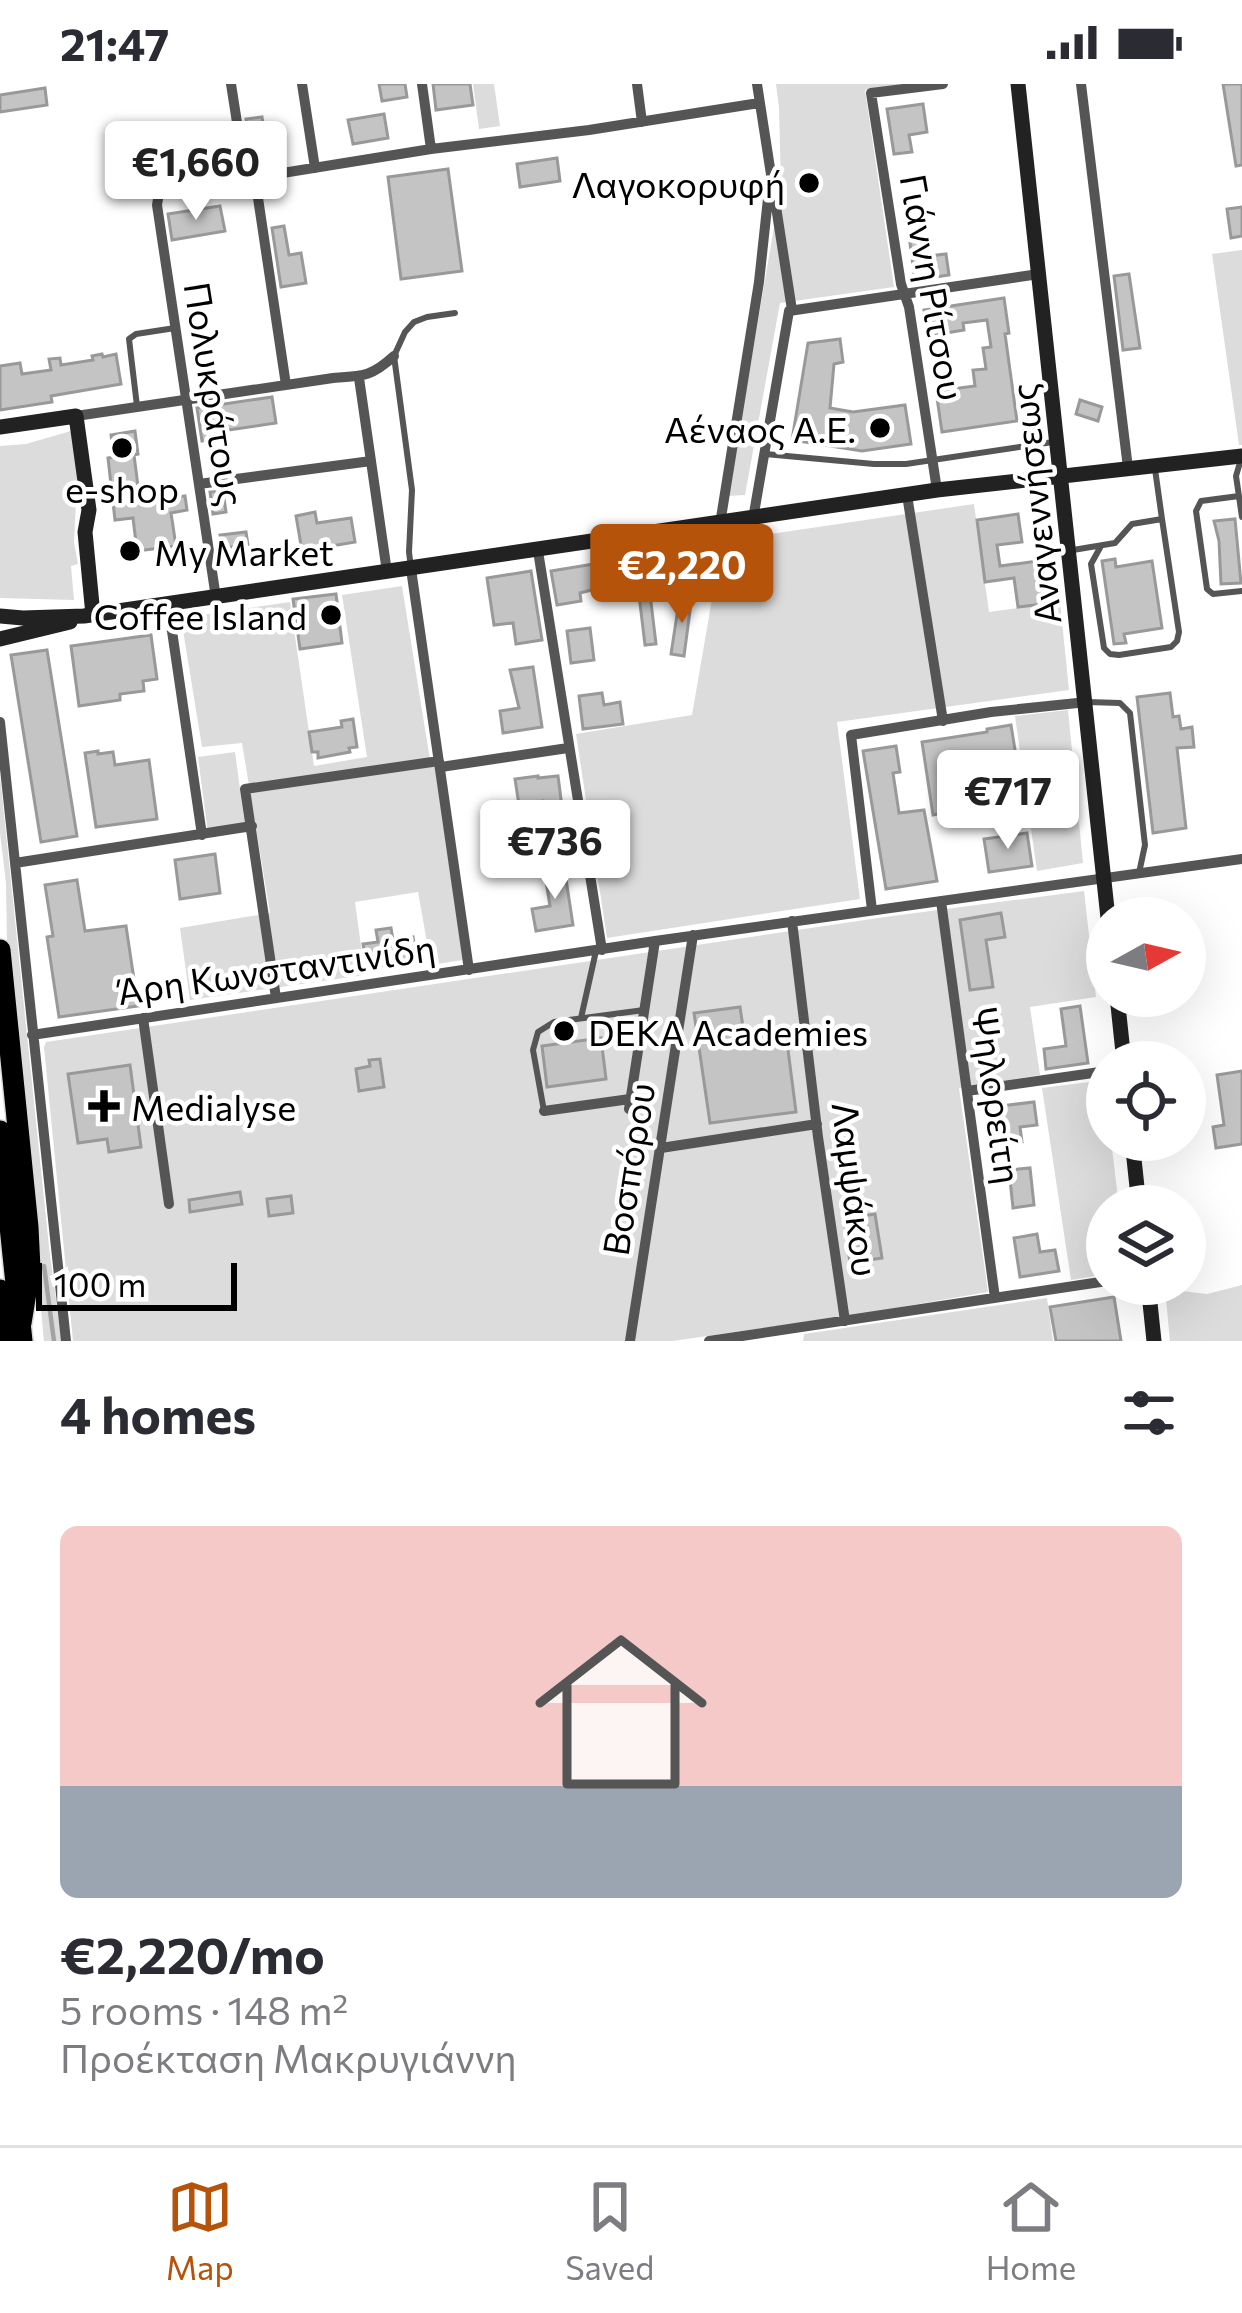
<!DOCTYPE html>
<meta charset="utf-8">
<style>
body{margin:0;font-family:Commissioner,sans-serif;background:#f2f2f3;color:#2b2b33;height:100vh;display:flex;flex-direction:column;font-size:45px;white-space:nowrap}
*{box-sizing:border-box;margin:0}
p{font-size:39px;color:#7c7c81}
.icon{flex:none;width:66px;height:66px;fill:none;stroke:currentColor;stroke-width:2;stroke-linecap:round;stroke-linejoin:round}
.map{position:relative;height:1257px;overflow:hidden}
.panel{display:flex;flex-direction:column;background:#fff;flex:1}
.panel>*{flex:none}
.needle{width:78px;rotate:82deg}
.controls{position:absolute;left:1086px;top:813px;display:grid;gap:24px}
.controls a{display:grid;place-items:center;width:120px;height:120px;border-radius:50%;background:#fff;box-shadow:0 12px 48px #0002;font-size:60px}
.scale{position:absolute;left:36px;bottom:30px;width:201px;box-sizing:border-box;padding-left:12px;border:6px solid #000;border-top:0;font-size:33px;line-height:42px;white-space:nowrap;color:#000;-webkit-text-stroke:9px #fff;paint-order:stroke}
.price{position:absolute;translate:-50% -102px;padding:0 27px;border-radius:12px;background:#fff;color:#222;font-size:39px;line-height:78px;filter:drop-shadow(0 3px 6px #0008)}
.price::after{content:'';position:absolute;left:50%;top:72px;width:36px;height:27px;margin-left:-18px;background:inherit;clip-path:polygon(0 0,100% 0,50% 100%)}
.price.on{background:#b45309;color:#fff}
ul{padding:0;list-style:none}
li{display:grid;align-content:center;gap:24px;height:636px;padding:0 60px}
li+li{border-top:3px solid #e1e1e2}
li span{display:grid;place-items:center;height:372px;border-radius:18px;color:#555}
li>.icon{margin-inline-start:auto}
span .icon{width:216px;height:216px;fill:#fffc;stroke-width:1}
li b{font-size:51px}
h2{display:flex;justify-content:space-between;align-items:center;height:144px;padding:0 60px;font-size:51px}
.status{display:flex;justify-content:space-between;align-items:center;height:84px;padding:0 60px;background:#fff;direction:ltr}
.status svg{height:33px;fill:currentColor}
.tab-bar{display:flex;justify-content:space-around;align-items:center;height:168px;border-top:3px solid #e1e1e2;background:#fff;font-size:33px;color:#7c7c81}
.tab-bar a{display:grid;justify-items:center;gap:6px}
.tab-bar .on{color:#b45309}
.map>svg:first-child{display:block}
.green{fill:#dcdcdc}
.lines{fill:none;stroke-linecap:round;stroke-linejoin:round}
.stream{stroke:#a3a3a3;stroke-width:4.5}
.building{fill:#c4c4c4;stroke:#999;stroke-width:3}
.highway-casing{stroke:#dbdbdb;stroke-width:24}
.lane{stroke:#555;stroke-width:6}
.street{stroke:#555;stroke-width:10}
.secondary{stroke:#222;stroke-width:15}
.highway{stroke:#000;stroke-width:21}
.poi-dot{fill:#000;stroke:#fff;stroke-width:4.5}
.labels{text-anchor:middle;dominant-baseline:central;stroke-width:9;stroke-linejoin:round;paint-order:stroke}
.poi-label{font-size:36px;fill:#000;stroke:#fff;text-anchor:end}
.street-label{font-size:36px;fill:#000;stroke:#fff}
</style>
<div class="status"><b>21:47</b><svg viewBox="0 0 49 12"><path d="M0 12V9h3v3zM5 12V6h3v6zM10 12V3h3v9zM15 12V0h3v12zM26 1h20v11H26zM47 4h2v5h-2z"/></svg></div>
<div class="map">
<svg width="1242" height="1257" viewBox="0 0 1242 1257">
<rect width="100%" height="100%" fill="#fff"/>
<path class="green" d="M473,0h21l6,42 -21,3z
M776,0h127l-38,6 29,197 -114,16 -35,192 -17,1 53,-310 -2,-78z
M1242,166v195h-3l-27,-191z
M71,347l11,71 -6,1 -2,39 4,22 -7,2 3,34 -74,-2v-152l26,-2z
M974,420l15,108 71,-10 9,88 -232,32 23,177 -253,39 -31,-204 116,-19 30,-174z
M402,502l29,180 4,1 28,193 -32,5 -13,-73 -63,10 10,73 -175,25 -10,-72 90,-15 -28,-170 -40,4 -21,-129 109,-16 24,164 53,-9 -25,-162z
M1068,626l15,153 -46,8 -22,-155z
M235,668l10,74 -37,7 -10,-76z
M0,692l50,480 12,85h-18l-37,-392 -1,-66 -6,-50z
M1084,807l12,106 -66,10 10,68 -81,13 29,204 -128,22 -187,27h-600l-29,-294 2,-5 839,-125z
M1104,996l3,60h4l8,66h-12v68l-36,6 -29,-192z
M1242,1201v56h-72l-5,-52 42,5z
M1047,1214l6,43h-250l1,-7z"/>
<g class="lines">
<path class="stream" d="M44,1182l10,75"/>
</g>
<path class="building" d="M379,0h26l2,13 -25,4z
M433,0h37l3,21 -37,5z
M1223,0h19v81l-6,1z
M45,4l2,17 -47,7v-17z
M923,20l4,28 -18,3 3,17 -18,2 -7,-45z
M384,30l4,24 -35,6 -5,-24z
M262,33l3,18 8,-1 4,21 -24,4 -7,-40z
M557,74l3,23 -40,6 -3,-23z
M448,85l14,102 -61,8 -13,-102z
M220,122l5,25 -53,9 -4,-26z
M1242,123v29l-11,2 -4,-29z
M284,142l5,29 12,-2 5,30 -25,4 -9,-59z
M924,150l4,22 18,-2 3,21 -34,5 -6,-44z
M1129,190l11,74 -17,2 -9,-74z
M1004,214l5,35 -4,1 12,87 -75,11 -6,-41 39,-5 -2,-16 13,-1 -3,-21 8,-1 -4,-27 -24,3 1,7 -36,6 -4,-26z
M840,255l3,23 -9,2 -4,44 23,4 52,-7 6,39 -49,7 -70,-11 16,-97z
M102,270l1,3 13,-3 5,30 -70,12 1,6 -52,8v-44l20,-3 2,11 29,-4 -2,-11 11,-1 1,7 32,-5 -1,-4z
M272,313l4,26 -61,9 1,7 -14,2 -5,-33z
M1080,316l22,7 -4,14 -22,-7z
M135,347l3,23 -4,1 6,47 45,-6 2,14 -16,3 5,33 -39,5 -4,-33 -18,2 -7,-62 6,-1 -3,-22z
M223,407l3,21 -13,2 -3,-22z
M315,428l2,11 34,-5 4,24 -53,9 -6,-35z
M1018,430l4,28 -25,3 3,21 38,-5 6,43 -26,3 -4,-29 -29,4 -8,-62z
M1235,435l6,64 -20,1 -2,-43 -5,-20z
M246,448l2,13 -26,3 -2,-13z
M1115,475l1,8 36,-6 10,67 -38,6 2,9 -12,1 -12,-83z
M681,477l2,12 -41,6 -2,-13z
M600,479l4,24 -24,6 1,8 -24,4 -6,-34z
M531,487l11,69 -26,4 -3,-21 -19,2 -7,-47z
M336,510l6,49 -42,6 -7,-50z
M650,510l6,50 -11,1 -6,-50z
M680,511l12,1 -8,60 -13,-2z
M590,544l4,32 -23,3 -4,-32z
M151,551l6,44 -14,2 1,10 -24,3v6l-41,6 -8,-60z
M47,566l30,186 -36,6 -30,-187z
M533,583l9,60 -39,6 -3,-22 19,-3 -9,-38z
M602,609l2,12 16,-3 3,22 -40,5 -4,-33z
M1170,609l3,24 6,-1 2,13 11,-2 2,20 -17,1 9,80 -33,5 -16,-136z
M353,635l4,28 -8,1 1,4 -32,6v-6h-6l-3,-20 33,-5 -1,-6z
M1011,641l5,31 -66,9 9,45 -26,5 -11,-73 65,-10v-3z
M896,662l4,26 -7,1 6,40 25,-3 13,71 -51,8 -23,-138z
M98,667v3l15,-2 2,13 34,-5 8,59 -61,8 -11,-74z
M538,692v2l20,-2 8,62 -26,3 -1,-11 1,-4 6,-1 -3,-24 -24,4 -4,-26z
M1027,749l5,33 -43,6 -5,-33z
M215,770l5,39 -40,6 -5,-39z
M564,782l9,59 -37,6 -4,-22 18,-3 -6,-37z
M77,796l8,51 41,-5 12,80 -79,11 -12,-80 6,-1 -8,-51z
M1001,829l4,24 -19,3 7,47 -23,3 -10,-70z
M391,844l2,12 20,-3 4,23 -50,8 -4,-24 15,-2 -2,-12z
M1080,922l8,57 -42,6 -2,-20 22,-3 -5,-37z
M740,923l6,40 41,-5 9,70 -86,11 -16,-110z
M601,954l5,41 -59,8 -5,-41z
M380,975l4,28 -25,4 -3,-22 14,-3 -1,-6z
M130,981l11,82 -32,5 -2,-13 -29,4 -10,-69z
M1242,987v73l-26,4 -3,-21 11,-2 -7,-50z
M1034,1018l3,23 -17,2 2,15 -18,2 -4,-38z
M1030,1084l4,37 -21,3 -4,-38z
M240,1108l2,12 -52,8 -1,-12z
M291,1112l2,17 -24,3 -2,-17z
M875,1130l7,44 -32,5 -6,-44z
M1037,1150l3,18 15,-2 4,21 -39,6 -6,-39z
M1114,1213l7,44h-65l-6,-34z"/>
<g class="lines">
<g class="highway-casing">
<path id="highway" d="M0,866l28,277 2,41 -9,55
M0,1047l22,210
M0,1206l5,51"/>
</g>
<path class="lane" d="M137,322l-8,-67 7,-5 39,-6
M765,370l109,10h32l147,-22
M1241,375l-5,17 6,41
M1155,385l7,50
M1239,412l-38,5 -5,10 11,78 6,5 29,-3
M1073,466l42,-7 17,-19 30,-5 17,113 -2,9 -6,6 -52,8 -9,-1 -6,-6 -13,-84 10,-18
M411,484l-2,-16 3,-62 -18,-134 11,-24 9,-10 13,-5 28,-4
M1087,618l33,1 10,10 15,132 -6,28
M581,934l15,-67
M544,1027l-11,-61 5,-18 16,-10 90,-12"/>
<path class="street" d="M231,0l15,96
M302,0l13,84
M422,0l9,65
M637,0l5,38
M757,0l35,226
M1081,0l47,384
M255,94l31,207
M359,294l28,194
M76,332l257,-38c30,-2 38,-1 61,-22
M199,400l172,-23
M937,406l-28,-183 -8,-23 -30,-191 72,-9
M907,411l36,226
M753,435l36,-208 250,-37
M720,440l39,-242 11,-102
M538,467l64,399
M411,485l58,401
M216,514l-59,-393 2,-12 272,-44 158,-19 170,-27
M168,520l34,231
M0,638l66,619
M441,683l127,-19
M15,779l237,-37
M941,817l54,397
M872,826l-21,-175 140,-23 96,-10
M792,837l26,216 27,184
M276,914l-31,-209 194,-28
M143,934l26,186
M32,951l623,-94 587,-82
M967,1007l140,-20
M629,1025l26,-168
M544,1027l86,-12
M661,1064l156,-24
M630,1257l63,-406
M709,1257l398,-60"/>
<path class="secondary" d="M1018,0l90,834
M0,343l76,-11 13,94 -4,22 8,83
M0,532l23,2 61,-2 853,-126 305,-34
M0,555l70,-17
M1117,912l7,66
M1132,1056l7,66
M1148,1200l6,57"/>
<use href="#highway" class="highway"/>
</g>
<g class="poi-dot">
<circle cx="809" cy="99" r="12"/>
<circle cx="880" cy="344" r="12"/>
<circle cx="122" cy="364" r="12"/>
<circle cx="130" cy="467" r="12"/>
<circle cx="331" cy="531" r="12"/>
<circle cx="564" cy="947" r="12"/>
<path d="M98 1004h12v12h12v12h-12v12h-12v-12h-12v-12h12z"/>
</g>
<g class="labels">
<g class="poi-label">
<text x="785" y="99">Λαγοκορυφή</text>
<text x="856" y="344">Αέναος Α.Ε.</text>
<text x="122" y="404" text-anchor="middle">e-shop</text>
<text x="154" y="467" text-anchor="start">Μy Μarket</text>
<text x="307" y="531">Coffee Island</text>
<text x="588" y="947" text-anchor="start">DEKA Academies</text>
<text x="131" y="1022" text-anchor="start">Medialyse</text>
</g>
<g class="street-label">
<text transform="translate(934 203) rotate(80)">Γιάννη Ρίτσου</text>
<text transform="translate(216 310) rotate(81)">Πολυκράτους</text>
<text transform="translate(1034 420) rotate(-96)">Αναγεννήσεως</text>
<text transform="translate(276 884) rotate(-8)">Άρη Κωνσταντινίδη</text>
<text transform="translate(998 1011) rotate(82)">Ψηλορείτη</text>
<text transform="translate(627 1085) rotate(-81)">Βοσπόρου</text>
<text transform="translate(857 1105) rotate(83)">Λαμψάκου</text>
</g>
</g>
</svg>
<div class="controls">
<a><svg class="needle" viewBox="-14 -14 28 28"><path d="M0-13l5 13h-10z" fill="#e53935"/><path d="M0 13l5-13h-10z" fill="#7c7c81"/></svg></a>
<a><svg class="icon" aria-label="locate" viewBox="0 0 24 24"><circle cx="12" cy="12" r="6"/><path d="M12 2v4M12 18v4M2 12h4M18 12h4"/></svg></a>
<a><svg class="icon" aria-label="layers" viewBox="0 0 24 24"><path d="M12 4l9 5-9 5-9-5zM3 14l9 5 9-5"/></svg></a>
</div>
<div class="scale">100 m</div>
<b class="price" style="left:196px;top:139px">€1,660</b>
<b class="price on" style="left:682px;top:542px">€2,220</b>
<b class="price" style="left:1008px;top:768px">€717</b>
<b class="price" style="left:555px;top:818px">€736</b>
</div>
<section class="panel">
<h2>4 homes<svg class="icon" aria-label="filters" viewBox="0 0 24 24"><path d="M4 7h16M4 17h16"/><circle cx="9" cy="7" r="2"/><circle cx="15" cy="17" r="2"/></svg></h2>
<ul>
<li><span style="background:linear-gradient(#f6c9c9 70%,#9aa5b1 0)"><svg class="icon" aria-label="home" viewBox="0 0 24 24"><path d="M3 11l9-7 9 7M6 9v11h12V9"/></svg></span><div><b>€2,220/mo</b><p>5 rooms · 148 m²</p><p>Προέκταση Μακρυγιάννη</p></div></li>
</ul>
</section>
<nav class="tab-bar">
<a class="on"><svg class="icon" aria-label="map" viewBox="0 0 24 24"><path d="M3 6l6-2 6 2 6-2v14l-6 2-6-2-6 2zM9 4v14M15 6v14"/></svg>Map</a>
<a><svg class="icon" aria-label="saved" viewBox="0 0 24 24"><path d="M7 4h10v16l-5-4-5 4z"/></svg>Saved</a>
<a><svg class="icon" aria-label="home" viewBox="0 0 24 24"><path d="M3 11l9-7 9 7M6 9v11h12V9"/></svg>Home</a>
</nav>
